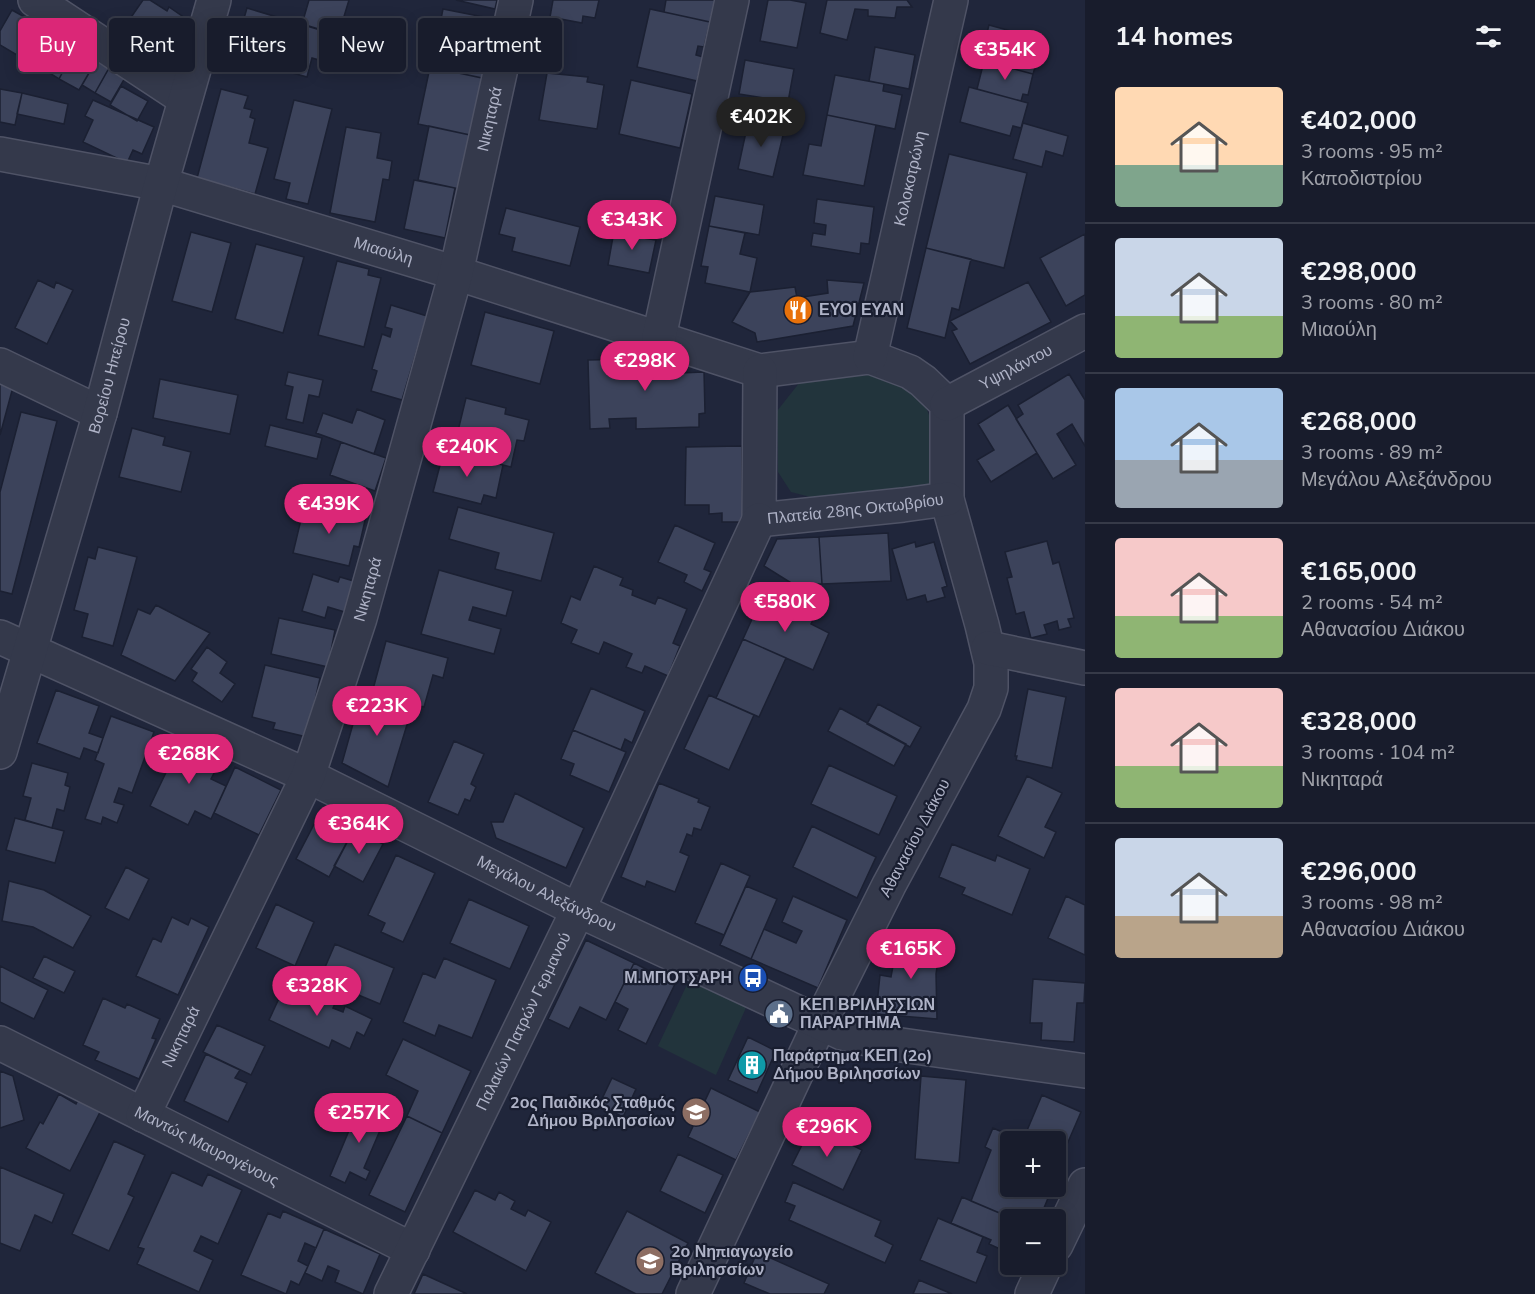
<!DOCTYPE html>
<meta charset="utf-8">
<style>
body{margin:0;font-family:"Nunito Sans",sans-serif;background:#212534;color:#f1f3f6;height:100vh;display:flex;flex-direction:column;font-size:22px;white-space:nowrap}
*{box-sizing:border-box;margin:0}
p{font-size:20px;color:#9fa1a9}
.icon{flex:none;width:33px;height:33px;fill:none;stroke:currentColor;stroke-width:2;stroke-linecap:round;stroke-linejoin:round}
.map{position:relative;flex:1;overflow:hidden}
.sheet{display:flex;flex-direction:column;background:#181c2c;width:450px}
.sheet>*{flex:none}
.top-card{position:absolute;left:18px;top:18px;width:570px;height:54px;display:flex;gap:12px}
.tools{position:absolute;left:1000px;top:1131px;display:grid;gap:12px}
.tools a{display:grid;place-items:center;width:66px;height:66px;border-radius:6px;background:#181c2c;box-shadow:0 3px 15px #0003,0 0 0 2px #363a48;font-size:30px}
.price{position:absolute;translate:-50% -51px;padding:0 14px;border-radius:21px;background:#db2777;color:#fff;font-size:20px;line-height:39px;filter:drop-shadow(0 2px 3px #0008)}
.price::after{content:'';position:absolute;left:50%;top:36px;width:18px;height:14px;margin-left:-9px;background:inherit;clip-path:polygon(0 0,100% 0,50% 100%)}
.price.selected{background:#222;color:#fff}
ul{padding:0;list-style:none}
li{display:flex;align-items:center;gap:18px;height:150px;padding:0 30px}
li+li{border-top:2px solid #363a48}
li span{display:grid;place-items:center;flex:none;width:168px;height:120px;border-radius:6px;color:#555}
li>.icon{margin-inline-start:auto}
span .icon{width:72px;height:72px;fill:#fffc;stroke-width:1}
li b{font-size:26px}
h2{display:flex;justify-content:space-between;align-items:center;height:72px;padding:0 30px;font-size:26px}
.tag{padding:0 21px;border-radius:6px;background:#181c2c;box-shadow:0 3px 15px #0003,0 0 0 2px #363a48;font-size:21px;line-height:54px}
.tag.selected{background:#db2777;color:#fff}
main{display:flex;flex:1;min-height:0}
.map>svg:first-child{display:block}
.green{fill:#22343c}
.building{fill:#3c435b;stroke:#1b2032;stroke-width:1.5}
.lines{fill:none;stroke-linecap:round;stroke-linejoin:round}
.minor-casing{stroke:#4f5366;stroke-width:36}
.minor{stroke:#34394b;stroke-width:33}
.labels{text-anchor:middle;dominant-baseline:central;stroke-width:4.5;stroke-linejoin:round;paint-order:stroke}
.street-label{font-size:16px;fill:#afb3c7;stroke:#191e30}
.poi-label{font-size:16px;font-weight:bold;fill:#afb3c7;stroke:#191e30;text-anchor:start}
</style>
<main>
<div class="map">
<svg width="1085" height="1294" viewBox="0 0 1085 1294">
<rect width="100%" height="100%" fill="#20263b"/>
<path class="green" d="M888,373c18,13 36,23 42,45v70l-104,13 -35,-9 -13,-20 -1,-61 23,-29z
M692,974l57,27 -33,74 -58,-29z"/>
<path class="building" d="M143,0h7l17,11 2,-4 13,9 -10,14 5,4 -13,19 -39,-27z
M309,0h40l-7,23 7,2 -4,12 -43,-13z
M456,0h41l-2,9z
M553,0h46l-4,18 -12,-2 -1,7 -32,-6z
M666,0h49l-5,22 -46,-10z
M768,0h22l16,3 -9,45 -37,-7z
M827,0h80l5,7h-15l-2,11 -27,-2v-6l-13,-1 -8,31 -27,-7z
M247,8l80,24 -8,28 -7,-2 -5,19 -74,-21z
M443,9l56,11 -12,59 -57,-12 6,-30 -5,-1 4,-19 6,2z
M650,9l60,13 -6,25 -6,-1 -2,9 7,2 -6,24 -60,-14z
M12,10l25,14 -6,9 9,5 -13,23 -27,-16v-14z
M989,25l54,15 -10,34 -53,-14z
M44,31l20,12 -16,29 -21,-11z
M64,43l11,6 -16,30 -11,-7z
M875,47l40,8 -6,34 -40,-8z
M75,49l21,12 -17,29 -20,-11z
M745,60l49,9 -6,33 -49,-8z
M96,61l13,7 -14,25 -13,-8z
M984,61l49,13 -5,21 -5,-1 -2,7 -44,-12z
M430,67l57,12 -12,57 -57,-12z
M109,68l16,10 -14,24 -16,-9z
M547,73l41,4 -1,5 17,3 -7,44 -58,-9z
M835,75l49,9 -1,7 19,4 -7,34 -68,-14z
M631,80l61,14 -12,54 -61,-14z
M121,86l27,15 -11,20 -27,-16z
M969,87l59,16 -7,25 -8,-2 -3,10 -50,-14z
M0,89l22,4 -7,32 -15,-3z
M221,89l27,7 -4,12 8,2 -2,7 5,2 -6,24 19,5 -13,46 -58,-16z
M22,93l46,11 -4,20 -47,-10z
M93,100l61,27 -12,27 -9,-4 -6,13 -44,-21 10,-22 -8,-4z
M294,100l38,9 -24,95 -22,-5 4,-16 -16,-4z
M827,115l49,10 -12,61 -61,-11 6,-31 12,2z
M749,118l36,9 -12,50 -35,-8z
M1023,123l45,13 -5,20 -17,-5 -4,16 -29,-8z
M429,126l46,10 -11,54 -46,-10z
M346,127l35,6 -4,25 15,3 -3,19 -6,-1 -8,43 -45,-9z
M949,154l78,19 -23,95 -78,-20z
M414,180l41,8 -10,50 -41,-9z
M715,196l49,9 -5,30 -50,-9z
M817,199l57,8 -5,37 -8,-1 -1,11 -49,-8 2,-13 12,2 1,-10 -12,-2z
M506,208l74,19 -10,39 -58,-15 3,-13 -16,-4z
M709,226l36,7 -5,21 17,4 -7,34 -45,-9 3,-16 -7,-1z
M632,228l12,3 -2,7 14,2 -7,33 -41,-8 6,-34 16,3z
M191,232l40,11 -19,69 -40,-11z
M1085,234v61l-19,11 -26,-48z
M256,244l48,13 -21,76 -48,-14z
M926,248l45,11 -12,51 -7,-2 -7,30 -38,-10z
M337,261l32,8 -1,6 13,3 -17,69 -46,-12z
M38,280l16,8 2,-6 17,8 -26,54 -32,-16z
M827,280l37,3 -11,43 -96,16 -2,-9 -23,-11 18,-30 45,-5 2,11 31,-5z
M1028,282l23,40 -81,42 -18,-33 5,-2 -7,-8z
M391,305l36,11 -25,84 -31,-9 6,-20 -5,-2 10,-35 8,3 2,-8 -7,-2z
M485,312l69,19 -14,53 -69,-19z
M656,351v5h23l1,17 24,-1 1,41 -6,1v13l-63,2v-11l-27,1 1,9 -20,1 -2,-69 41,-1v-7z
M288,372l35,8 -4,17 -10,-2 -6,28 -17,-4 7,-32 -8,-2z
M1069,374l16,26v46l-13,-22 -15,10 19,31 -23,14 -37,-60 7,-5 -5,-9z
M160,379l78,16 -8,39 -77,-16z
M0,383l13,4 -13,48z
M466,398l40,10 -1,6 24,6 -5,21 -7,-1 -6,27 -44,-11 4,-17 -14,-4z
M1008,405l29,48 -46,29 -14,-22 17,-10 -16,-26z
M357,409l28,11 -11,34 -58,-21 7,-20 29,10z
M21,412l36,9 -45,173 -12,-3v-99z
M270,425l52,13 -5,21 -52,-13z
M132,428l33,9 -2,8 28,7 -10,40 -62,-15z
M341,442l45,16 -11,33 -45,-16z
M742,446v76h-20v-9l-13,1v-9h-24l1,-58z
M444,450l59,15 -7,33 -12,-3 -3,9 -48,-12z
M304,507l30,8 2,-7 30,8 -7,31 -5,-1 -5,20 -56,-13z
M458,507l96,26 -13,48 -46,-12 4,-16 -50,-14z
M675,525l40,18 -11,26 7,3 -9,19 -18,-9 3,-7 -29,-13z
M888,533l3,48 -69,3 -3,-47z
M819,537l3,47h-11l-7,7 -40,-25 13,-27z
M1047,541l6,23 6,-2 15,56 -6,1 3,8 -12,3 -2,-9 -13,4 3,9 -16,4 -7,-26 -8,2 -9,-36 5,-1 -7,-25z
M915,542l1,5 18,-5 13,44 -5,2 3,9 -18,5 -2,-7 -18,5 -15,-51z
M98,547l39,10 -24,89 -31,-9 6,-23 -14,-4 14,-53 7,2z
M594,566l29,12 -3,7 13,5 -1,5 23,9 3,-7 29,12 -14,34 7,3 -12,30 -23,-10 -3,7 -16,-6 6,-13 -28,-12 -5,12 -28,-11 6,-13 -16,-7 10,-27 9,4z
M439,570l74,21 -7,25 -33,-9 -4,13 32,9 -7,25 -73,-20z
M313,574l25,8 2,-5 17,5 -9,31 -20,-6 -3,11 -23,-7z
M758,594l19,8 -2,6 11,5 3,-6 25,11 -3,6 18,9 -16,37 -70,-31 10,-22 -5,-2z
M156,605l54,28 -35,48 -54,-26 17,-46 12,5z
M279,618l56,12 -7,37 -57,-13z
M743,639l43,19 -27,59 -43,-19z
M386,641l62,17 -5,20 -10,-3 -9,32 -52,-14z
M207,647l20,15 -7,11 15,11 -13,18 -30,-21 5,-8 -6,-4z
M265,665l55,13 -13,59 -34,-8 2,-6 -23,-6z
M591,688l54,23 -13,32 -7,-4 -4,11 -48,-20z
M1028,689l38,8 -14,71 -36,-8 1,-4h-2z
M56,690l43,16 -10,27 14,5 -5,15 -14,-5 -4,11 -43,-16z
M362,692l51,13 -25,82 -46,-24z
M709,695l45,20 -25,55 -45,-21z
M878,704l43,23 -11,20 -43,-23z
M840,708l66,36 -12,22 -66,-35z
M111,716l43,16 -22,61 -13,-5 -5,14 10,3 -7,18 -14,-6 -2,7 -16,-5 19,-55 -9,-4z
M573,730l53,22 -17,40 -39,-17 4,-11 -13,-5z
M181,741l40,19 -10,19 15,7 -15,33 -16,-8 -7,14 -38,-19z
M454,741l30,13 -13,30 5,3 -6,14 -5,-2 -7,16 -30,-13z
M32,763l36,10 -3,12 5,2 -6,24 -7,-2 -5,19 -27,-8 6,-22 -8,-2z
M829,765l68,31 -18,39 -68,-31z
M235,767l46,23 -22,45 -45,-22z
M1027,776l35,17 -17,34 11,5 -12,26 -46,-22z
M659,783l40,16 -1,3 12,5 -9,23 -7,-2 -2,8 -5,-2 -7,18 9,4 -14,36 -28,-11 -2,6 -24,-10z
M515,793l69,35 -18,40 -70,-30 -5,-16h12z
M321,811l33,18 -25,48 -33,-18z
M15,818l49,13 -9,32 -49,-13z
M812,826l64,31 -19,41 -64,-31z
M354,829l29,15 -20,38 -29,-16z
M952,844l43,17 2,-6 33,14 -18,46 -50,-21 3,-6 -26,-11z
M396,855l39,18 -32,69 -22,-10 4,-9 -17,-8z
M721,863l29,13 -26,59 -29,-12z
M126,867l23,12 -20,41 -24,-12z
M9,881l35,9 47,26 -18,32 -40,-21 -31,-6z
M746,886l31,13 -26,60 -31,-14z
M793,896l54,24 -29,68 -67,-29 13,-30 32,14 6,-12 -20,-9z
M1066,896l19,9v50l-37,-17z
M469,899l60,27 -19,43 -60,-26z
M276,904l38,18 -19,44 -39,-18z
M172,917l16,8 3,-7 18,9 -31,68 -42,-19 17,-38 8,4z
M928,930v23h11l-3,21 1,45 -61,-5 4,-39 11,2 8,-44z
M586,940l48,23 -28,57 -26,-13 -11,22 -21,-10z
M335,944l59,24 -14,36 -60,-25z
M44,956l31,15 -11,22 -31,-15z
M444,958l52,22 -24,58 -33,-13 -4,11 -32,-14 20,-49 12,5z
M634,963l41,21 -29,60 -28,-14 10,-21 -13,-7z
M0,966l48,24 -14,29 -34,-17z
M288,979l48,22 -3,7 10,4 2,-6 27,13 -8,17 -7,-4 -7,17 -18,-9 -3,8 -60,-28z
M1033,979l52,4 -1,20h-7l-3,39 -33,-2 1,-17h-12z
M103,998l22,10 2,-4 33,15 -8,19 4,1 -17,40 -44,-19 4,-8 -16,-7z
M217,1025l48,21 -14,29 -48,-23z
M748,1037l28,14 -19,42 -29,-13z
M403,1039l68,32 -29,62 -35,-17 11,-25 -32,-16z
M206,1054l34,16 -5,8 12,5 -19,39 -44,-21z
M0,1071l13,5 11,44 -24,8z
M921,1076l45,4 -7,83 -44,-4z
M612,1078l24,11 -13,28 -24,-12z
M711,1088l49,24 -24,48 -48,-23z
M59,1094l17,10 2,-4 22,12 -30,59 -44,-23 14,-26 3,2z
M1042,1095l39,17 -16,37 -9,-4v-3l-33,-2z
M361,1102l26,12 -23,54 6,3 -4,9 -16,-8 -5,11 -15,-7z
M407,1116l35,17 -37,79 -36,-17z
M812,1125l50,25 -19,40 -51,-25z
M993,1128l32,14h-14v44h42l-14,34h-23l-45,-19 20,-51 -6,-3z
M114,1141l31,14 -17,39 6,3 -25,54 -37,-17z
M678,1154l45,21 -18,38 -45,-22z
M1056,1154l9,4 -9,22z
M0,1167l64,27 -12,29 -17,-8 -15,36 -20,-8z
M172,1172l30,14 6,-12 34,16 -24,54 -17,-8 -7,15 19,9 -14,32 -62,-28 7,-15 -6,-2z
M793,1182l88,39 -6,15 18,9 -8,18 -96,-43 6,-14 -10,-4z
M475,1190l20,10 4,-8 16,9 -4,8 14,7 3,-6 23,12 -25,49 -73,-39z
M962,1197l54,23h-5v34l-22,-10 2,-4 -40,-17z
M283,1211l41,18 -8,19 -11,-5 -7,18 10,5 -9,19 -8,-4 -5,13 -45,-19 27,-62 12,5z
M627,1211l61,32 -26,51h-26l-41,-21z
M938,1218l45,19 -6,15 10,4 -11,27 -56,-23z
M324,1229l56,25 -17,40 -28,-12 4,-11 -11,-5 -6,15 -17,-8z
M757,1252l72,32 -5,10h-54l-26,-11z
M423,1274l44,20h-53z
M919,1280l33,14h-39z"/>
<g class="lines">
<g class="minor-casing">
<g id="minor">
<path d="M35,0l150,99"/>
<path id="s1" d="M0,154l161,30 295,89 304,98 110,-14 40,15 13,9 24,23v95l35,126 9,38v25l-7,21 -95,176 -69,138 -127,271"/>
<path d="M659,337l73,-337"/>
<path id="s2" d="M870,357l81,-357"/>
<path d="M0,365l100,48"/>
<path id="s3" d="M760,371l-1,149 144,-15 44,-6"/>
<path id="s4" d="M947,404l138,-73"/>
<path id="s5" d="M0,637l308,139 270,134 264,123 38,9 205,29"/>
<path d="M988,648l97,20"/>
<path id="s6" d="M0,752l100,-339 61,-229 53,-184"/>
<path id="s7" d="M0,1043l413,207"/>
<path id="s8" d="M143,1115l165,-339 52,-158 96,-345 60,-273"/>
<path d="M1056,1245l29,-60"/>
<path id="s9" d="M391,1294l187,-384 181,-390"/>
<path d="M1032,1294l14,-30"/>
</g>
</g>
<use href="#minor" class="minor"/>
</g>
<defs>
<g id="restaurant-disc" transform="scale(1.5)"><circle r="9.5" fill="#e8710a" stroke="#191e30"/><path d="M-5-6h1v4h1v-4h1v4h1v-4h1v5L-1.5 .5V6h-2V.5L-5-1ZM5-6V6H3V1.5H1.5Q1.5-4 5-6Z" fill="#fff"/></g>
<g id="bus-disc" transform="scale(1.5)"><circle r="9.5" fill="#1a4fb4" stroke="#191e30"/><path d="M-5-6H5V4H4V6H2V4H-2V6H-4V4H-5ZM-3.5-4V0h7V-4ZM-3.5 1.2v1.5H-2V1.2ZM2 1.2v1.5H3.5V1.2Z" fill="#fff"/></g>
<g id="civic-disc" transform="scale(1.5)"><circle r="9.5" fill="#5c6f8a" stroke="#191e30"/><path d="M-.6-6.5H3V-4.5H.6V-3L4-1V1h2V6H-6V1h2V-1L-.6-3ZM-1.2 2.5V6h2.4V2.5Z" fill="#fff"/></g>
<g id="building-disc" transform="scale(1.5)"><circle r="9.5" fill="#0f9aa8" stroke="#191e30"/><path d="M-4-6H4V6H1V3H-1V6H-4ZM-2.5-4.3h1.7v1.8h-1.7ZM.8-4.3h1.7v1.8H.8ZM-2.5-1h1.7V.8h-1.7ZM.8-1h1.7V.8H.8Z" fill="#fff"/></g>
<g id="school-disc" transform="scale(1.5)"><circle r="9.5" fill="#8d6e63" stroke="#191e30"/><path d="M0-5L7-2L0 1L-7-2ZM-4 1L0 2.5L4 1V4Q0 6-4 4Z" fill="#fff"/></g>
</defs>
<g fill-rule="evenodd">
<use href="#restaurant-disc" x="798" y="310"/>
<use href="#bus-disc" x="753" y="978"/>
<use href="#civic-disc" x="779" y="1014"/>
<use href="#building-disc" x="752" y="1065"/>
<use href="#school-disc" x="696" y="1112"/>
<use href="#school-disc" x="650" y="1261"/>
</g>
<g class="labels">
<g class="street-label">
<text stroke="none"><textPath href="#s8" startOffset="1059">Νικηταρά</textPath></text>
<text stroke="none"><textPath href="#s2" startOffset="183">Κολοκοτρώνη</textPath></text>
<text stroke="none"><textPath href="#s1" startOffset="396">Μιαούλη</textPath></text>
<text stroke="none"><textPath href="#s4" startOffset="78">Υψηλάντου</textPath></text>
<text stroke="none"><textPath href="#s6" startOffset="392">Βορείου Ηπείρου</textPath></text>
<text stroke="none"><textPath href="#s3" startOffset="246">Πλατεία 28ης Οκτωβρίου</textPath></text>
<text stroke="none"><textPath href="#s8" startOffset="573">Νικηταρά</textPath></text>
<text transform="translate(915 838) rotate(-62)">Αθανασίου Διάκου</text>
<text stroke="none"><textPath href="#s5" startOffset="604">Μεγάλου Αλεξάνδρου</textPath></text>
<text stroke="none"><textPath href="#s9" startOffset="303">Παλαιών Πατρών Γερμανού</textPath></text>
<text stroke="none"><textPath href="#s8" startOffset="87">Νικηταρά</textPath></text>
<text stroke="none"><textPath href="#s7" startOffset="231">Μαντώς Μαυρογένους</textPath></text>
</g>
<g class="poi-label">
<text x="819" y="310">ΕΥΟΙ ΕΥΑΝ</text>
<text x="732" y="978" text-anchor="end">Μ.ΜΠΟΤΣΑΡΗ</text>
<text x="800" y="1005">ΚΕΠ ΒΡΙΛΗΣΣΙΩΝ<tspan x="800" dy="18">ΠΑΡΑΡΤΗΜΑ</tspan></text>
<text x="773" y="1056">Παράρτημα ΚΕΠ (2o)<tspan x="773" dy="18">Δήμου Βριλησσίων</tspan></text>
<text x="675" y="1103" text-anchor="end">2ος Παιδικός Σταθμός<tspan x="675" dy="18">Δήμου Βριλησσίων</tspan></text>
<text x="671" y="1252">2ο Νηπιαγωγείο<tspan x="671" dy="18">Βριλησσίων</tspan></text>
</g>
</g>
</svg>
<div class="tools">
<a>+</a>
<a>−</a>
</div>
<b class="price" style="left:1005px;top:81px">€354K</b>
<b class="price selected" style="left:761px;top:148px">€402K</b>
<b class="price" style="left:632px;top:251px">€343K</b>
<b class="price" style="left:645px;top:392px">€298K</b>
<b class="price" style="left:467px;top:478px">€240K</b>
<b class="price" style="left:329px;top:535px">€439K</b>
<b class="price" style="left:785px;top:633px">€580K</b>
<b class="price" style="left:377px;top:737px">€223K</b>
<b class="price" style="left:189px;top:785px">€268K</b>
<b class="price" style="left:359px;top:855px">€364K</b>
<b class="price" style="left:911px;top:980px">€165K</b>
<b class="price" style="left:317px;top:1017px">€328K</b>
<b class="price" style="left:359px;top:1144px">€257K</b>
<b class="price" style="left:827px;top:1158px">€296K</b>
<div class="top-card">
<a class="tag selected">Buy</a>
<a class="tag">Rent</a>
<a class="tag">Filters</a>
<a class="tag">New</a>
<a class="tag">Apartment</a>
</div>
</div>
<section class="sheet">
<h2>14 homes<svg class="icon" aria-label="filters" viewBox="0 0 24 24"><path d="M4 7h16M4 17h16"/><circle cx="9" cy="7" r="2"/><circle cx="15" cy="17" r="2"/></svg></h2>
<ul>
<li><span style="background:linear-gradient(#ffd9b3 65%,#7fa58c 0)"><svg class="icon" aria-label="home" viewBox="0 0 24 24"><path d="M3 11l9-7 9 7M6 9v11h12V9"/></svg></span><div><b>€402,000</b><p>3 rooms · 95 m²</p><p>Καποδιστρίου</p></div></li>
<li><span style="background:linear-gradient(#c9d6e8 65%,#8fb573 0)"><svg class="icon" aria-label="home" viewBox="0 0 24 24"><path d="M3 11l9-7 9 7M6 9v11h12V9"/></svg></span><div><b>€298,000</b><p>3 rooms · 80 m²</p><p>Μιαούλη</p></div></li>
<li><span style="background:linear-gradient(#a9c7e8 60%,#9aa5b1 0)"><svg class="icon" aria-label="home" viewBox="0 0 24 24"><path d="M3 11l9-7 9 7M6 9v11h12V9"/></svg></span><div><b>€268,000</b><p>3 rooms · 89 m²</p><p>Μεγάλου Αλεξάνδρου</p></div></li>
<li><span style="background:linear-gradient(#f6c9c9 65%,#8fb573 0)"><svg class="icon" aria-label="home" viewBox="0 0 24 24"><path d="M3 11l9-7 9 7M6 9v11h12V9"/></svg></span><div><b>€165,000</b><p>2 rooms · 54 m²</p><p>Αθανασίου Διάκου</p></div></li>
<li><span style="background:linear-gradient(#f6c9c9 65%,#8fb573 0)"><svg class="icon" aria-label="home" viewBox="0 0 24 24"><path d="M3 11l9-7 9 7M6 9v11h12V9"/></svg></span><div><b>€328,000</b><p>3 rooms · 104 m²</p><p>Νικηταρά</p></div></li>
<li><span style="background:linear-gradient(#c9d6e8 65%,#b9a48a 0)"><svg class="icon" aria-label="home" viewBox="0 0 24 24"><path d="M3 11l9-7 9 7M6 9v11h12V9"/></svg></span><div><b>€296,000</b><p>3 rooms · 98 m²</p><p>Αθανασίου Διάκου</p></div></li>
</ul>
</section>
</main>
